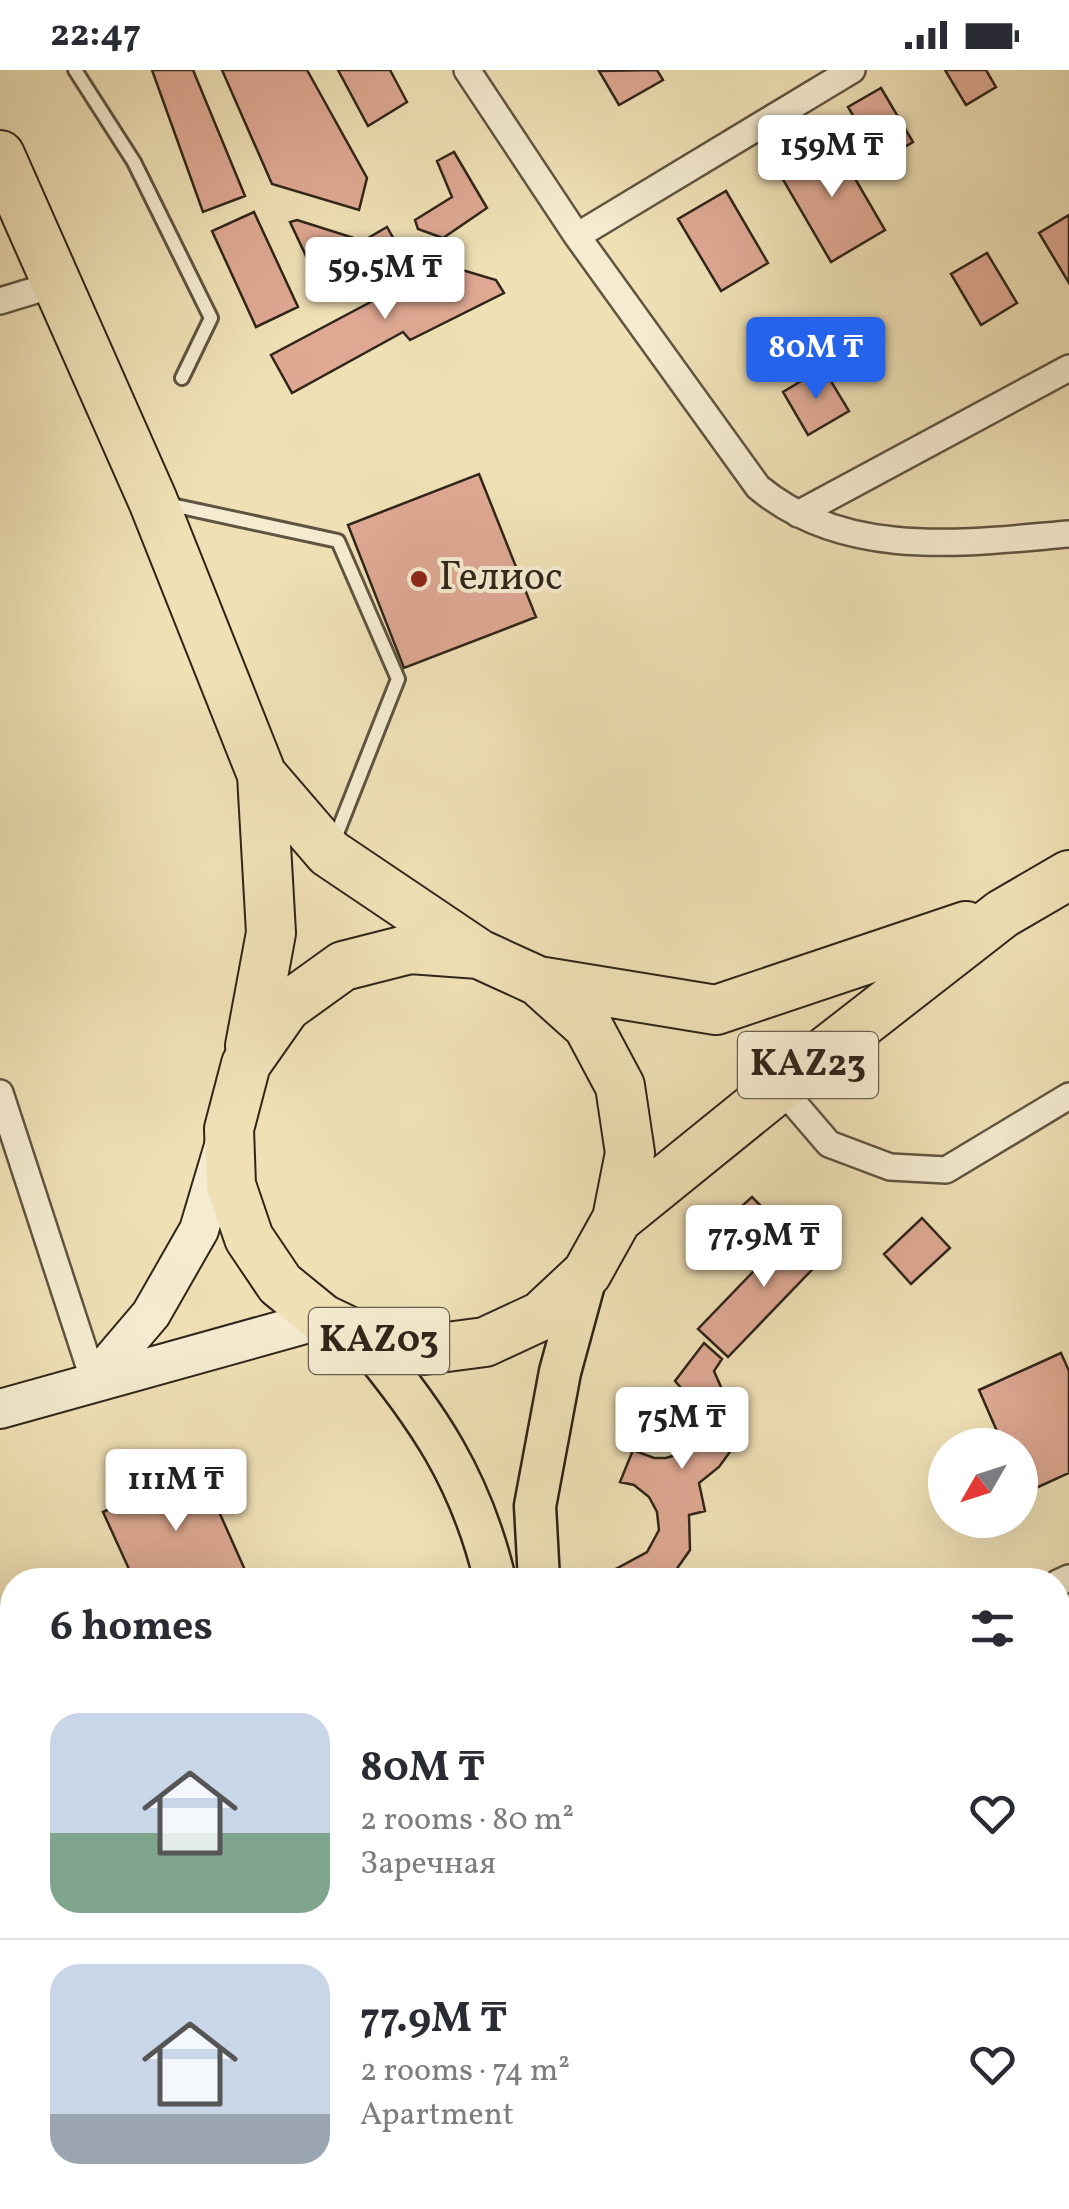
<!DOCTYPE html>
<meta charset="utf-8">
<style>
body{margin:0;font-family:Vollkorn,serif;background:#f2f2f3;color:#2b2b33;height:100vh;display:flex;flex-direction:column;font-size:38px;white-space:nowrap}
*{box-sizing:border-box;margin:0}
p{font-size:32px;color:#7c7c81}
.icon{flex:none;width:55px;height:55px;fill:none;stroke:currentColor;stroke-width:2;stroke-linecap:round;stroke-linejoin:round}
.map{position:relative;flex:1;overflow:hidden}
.details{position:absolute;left:0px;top:1498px;width:1070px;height:642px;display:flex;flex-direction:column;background:#fff;border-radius:40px 40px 0 0;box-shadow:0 10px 40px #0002}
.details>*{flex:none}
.needle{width:65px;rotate:231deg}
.tools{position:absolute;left:928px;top:1358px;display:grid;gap:20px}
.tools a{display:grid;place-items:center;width:110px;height:110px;border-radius:50%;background:#fff;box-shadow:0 10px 40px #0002;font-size:50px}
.price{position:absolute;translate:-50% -85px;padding:0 22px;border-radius:10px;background:#fff;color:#222;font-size:32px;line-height:65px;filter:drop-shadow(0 2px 5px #0008)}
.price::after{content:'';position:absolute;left:50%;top:60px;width:30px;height:22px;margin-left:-15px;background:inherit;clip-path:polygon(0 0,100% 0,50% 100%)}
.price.selected{background:#2563eb;color:#fff}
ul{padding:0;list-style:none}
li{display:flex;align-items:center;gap:30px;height:250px;padding:0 50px}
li+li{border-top:2px solid #e1e1e2}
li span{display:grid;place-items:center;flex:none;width:280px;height:200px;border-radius:30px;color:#555}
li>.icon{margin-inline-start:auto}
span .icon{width:120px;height:120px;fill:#fffc;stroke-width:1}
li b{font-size:42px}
h2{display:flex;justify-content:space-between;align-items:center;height:120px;padding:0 50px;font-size:42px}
.status{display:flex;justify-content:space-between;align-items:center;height:70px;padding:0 50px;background:#fff;direction:ltr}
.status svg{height:28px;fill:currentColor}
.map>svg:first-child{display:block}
.building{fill:#dea893;stroke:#302519;stroke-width:2.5}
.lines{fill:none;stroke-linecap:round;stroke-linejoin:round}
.lane-casing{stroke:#605440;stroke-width:18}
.street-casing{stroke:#605440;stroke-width:30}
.secondary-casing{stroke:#302519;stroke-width:42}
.primary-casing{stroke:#302519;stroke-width:45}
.highway-casing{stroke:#302519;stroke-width:52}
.lane{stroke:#f5ebd0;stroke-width:12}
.street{stroke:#f5ebd0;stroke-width:25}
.secondary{stroke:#f5ebd0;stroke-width:38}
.primary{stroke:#efe0b6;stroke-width:40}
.highway{stroke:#efe0b6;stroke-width:48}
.poi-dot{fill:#8f2418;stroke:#f5ebd0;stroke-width:4}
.labels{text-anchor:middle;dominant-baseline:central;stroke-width:8;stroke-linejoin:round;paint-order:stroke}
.shield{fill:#f5ebd0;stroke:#6b6050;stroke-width:2.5}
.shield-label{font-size:38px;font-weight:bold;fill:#302519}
.poi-label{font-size:40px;fill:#302519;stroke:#f5ebd0;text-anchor:start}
</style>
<div class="status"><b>22:47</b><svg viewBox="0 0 49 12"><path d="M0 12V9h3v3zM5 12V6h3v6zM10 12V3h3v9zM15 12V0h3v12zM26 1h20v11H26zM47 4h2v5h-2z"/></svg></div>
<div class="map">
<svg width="1069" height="2139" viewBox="0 0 1069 2139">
<rect width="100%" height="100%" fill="#efe0b6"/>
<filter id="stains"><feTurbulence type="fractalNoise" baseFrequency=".002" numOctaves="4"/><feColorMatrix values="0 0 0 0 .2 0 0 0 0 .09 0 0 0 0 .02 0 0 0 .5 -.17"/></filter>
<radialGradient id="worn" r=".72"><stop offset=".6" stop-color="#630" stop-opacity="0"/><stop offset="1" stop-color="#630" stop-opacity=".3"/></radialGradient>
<path class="building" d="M152,0h41l52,126 -42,16z
M222,0h85l60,108 -8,32 -87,-26z
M338,0h52l17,32 -39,24z
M657,0l6,10 -44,25 -20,-34z
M945,0h41l10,17 -30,18z
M881,18l32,54 -33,19 -32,-54z
M832,69l53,91 -54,32 -53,-91z
M454,82l33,56 -44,30 -25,-9 -3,-9 37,-23 -15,-36z
M726,121l42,72 -47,28 -43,-72z
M254,142l44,95 -42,20 -44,-96z
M1069,145v68l-30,-50z
M297,150l66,21 24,-14 14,25 -78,40 -33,-70z
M987,183l30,50 -36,22 -30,-51z
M442,194l54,16 8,13 -94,47 -7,-8 -111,61 -21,-38z
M823,298l26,43 -41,24 -25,-43z
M479,404l57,143 -132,51 -56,-143z
M752,1127l11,11 -9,9 -11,-12z
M922,1148l28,30 -39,36 -27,-30z
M800,1153l30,28 -102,106 -30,-28z
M704,1273l18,16 -8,12 21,48 -3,30 -13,18 -20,16 6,28 -16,4 1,35 -21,30h-53l-2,-10 33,-18 12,-22 -2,-18 -8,-15 -15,-12 -14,-3 13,-32 21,8h12l13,-4 19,-20 2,-8 -4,-21 -21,-24z
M1061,1283l8,18v102l-44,20 -5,-11v-37h-17l-24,-55z
M200,1399l49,110 -115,1 -31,-68z
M1058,1591l11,24v51l-11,5z
M0,1870l12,26v7l-12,6z
M1058,1919l11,26v21l-11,5z
M1060,2118l9,21h-56l25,-11h20z
M355,2128h58l5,11h-58z
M429,2128h47l4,11h-47z"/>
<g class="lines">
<g class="lane-casing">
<path id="lane" d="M75,0l59,92 77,156 -29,60
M167,434l171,37 60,138 -64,162"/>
</g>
<g class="street-casing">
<path id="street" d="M467,0l110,166 181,251c87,73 206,56 311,47
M577,166l275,-166
M0,231l56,-17
M798,444l271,-146
M780,1017l49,57 61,23 56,3 123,-74
M0,1023l94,288
M1058,1513l11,-5
M0,1783l12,-5
M1058,1812l11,23
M1058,2049l11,-6
M874,2139l23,-11"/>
</g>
<g class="secondary-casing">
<path id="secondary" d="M94,1311l57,-67 48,-84 25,-84
M0,1339l323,-90"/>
</g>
<g class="primary-casing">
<path id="primary" d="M363,1268c65,78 108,141 132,242
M539,1510l-4,-74 25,-134 27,-99
M619,2128l2,11
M650,2128l3,11"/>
</g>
<g class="highway-casing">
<path id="highway" d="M0,85l153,346 109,274 9,158 -21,113
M262,705l67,78 150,101 59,27 50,45 32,60 10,67 -13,66 -30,54 -46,43 -56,26 -61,8 -61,-12 -40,-19 -43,-35 -31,-46 -18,-53 -2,-56 17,-65 40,-57 57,-41 67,-17 69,5
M538,911l178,29 250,-84
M617,1149l163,-132 222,-173 67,-39"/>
</g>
<use href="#lane" class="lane"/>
<use href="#street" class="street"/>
<use href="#secondary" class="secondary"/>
<use href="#primary" class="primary"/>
<use href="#highway" class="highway"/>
</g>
<circle class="poi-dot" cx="419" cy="509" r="10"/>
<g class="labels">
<g class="shield">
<rect x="738" y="962" width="140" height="66" rx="8"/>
<rect x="309" y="1238" width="140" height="66" rx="8"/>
</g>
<g class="shield-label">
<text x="808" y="995">KAZ23</text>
<text x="379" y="1271">KАZ03</text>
</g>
<g class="poi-label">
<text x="439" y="509">Гелиос</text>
</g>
</g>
<rect width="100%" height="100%" filter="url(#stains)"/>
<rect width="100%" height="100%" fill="url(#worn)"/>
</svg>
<div class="tools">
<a><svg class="needle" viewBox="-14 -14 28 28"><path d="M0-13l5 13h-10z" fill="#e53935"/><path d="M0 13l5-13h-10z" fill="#7c7c81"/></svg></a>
</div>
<b class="price" style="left:832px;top:130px">159M ₸</b>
<b class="price" style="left:385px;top:252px">59.5M ₸</b>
<b class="price selected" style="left:816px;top:332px">80M ₸</b>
<b class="price" style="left:764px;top:1220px">77.9M ₸</b>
<b class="price" style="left:682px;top:1402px">75M ₸</b>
<b class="price" style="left:176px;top:1464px">111M ₸</b>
<section class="details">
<h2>6 homes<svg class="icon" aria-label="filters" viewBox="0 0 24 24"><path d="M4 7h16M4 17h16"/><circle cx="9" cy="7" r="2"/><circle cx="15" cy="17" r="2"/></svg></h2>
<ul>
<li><span style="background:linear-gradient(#c9d6e8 60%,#7fa58c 0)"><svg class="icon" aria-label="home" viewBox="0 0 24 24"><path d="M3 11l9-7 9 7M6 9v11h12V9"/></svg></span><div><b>80M ₸</b><p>2 rooms · 80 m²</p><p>Заречная</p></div><svg class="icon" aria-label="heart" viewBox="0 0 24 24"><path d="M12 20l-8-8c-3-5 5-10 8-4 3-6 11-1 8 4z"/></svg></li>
<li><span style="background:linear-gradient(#c9d6e8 75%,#9aa5b1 0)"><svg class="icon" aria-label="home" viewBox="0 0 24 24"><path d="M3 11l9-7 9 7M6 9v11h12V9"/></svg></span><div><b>77.9M ₸</b><p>2 rooms · 74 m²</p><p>Apartment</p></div><svg class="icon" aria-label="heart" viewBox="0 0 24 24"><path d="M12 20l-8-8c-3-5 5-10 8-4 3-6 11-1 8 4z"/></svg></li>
</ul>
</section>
</div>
